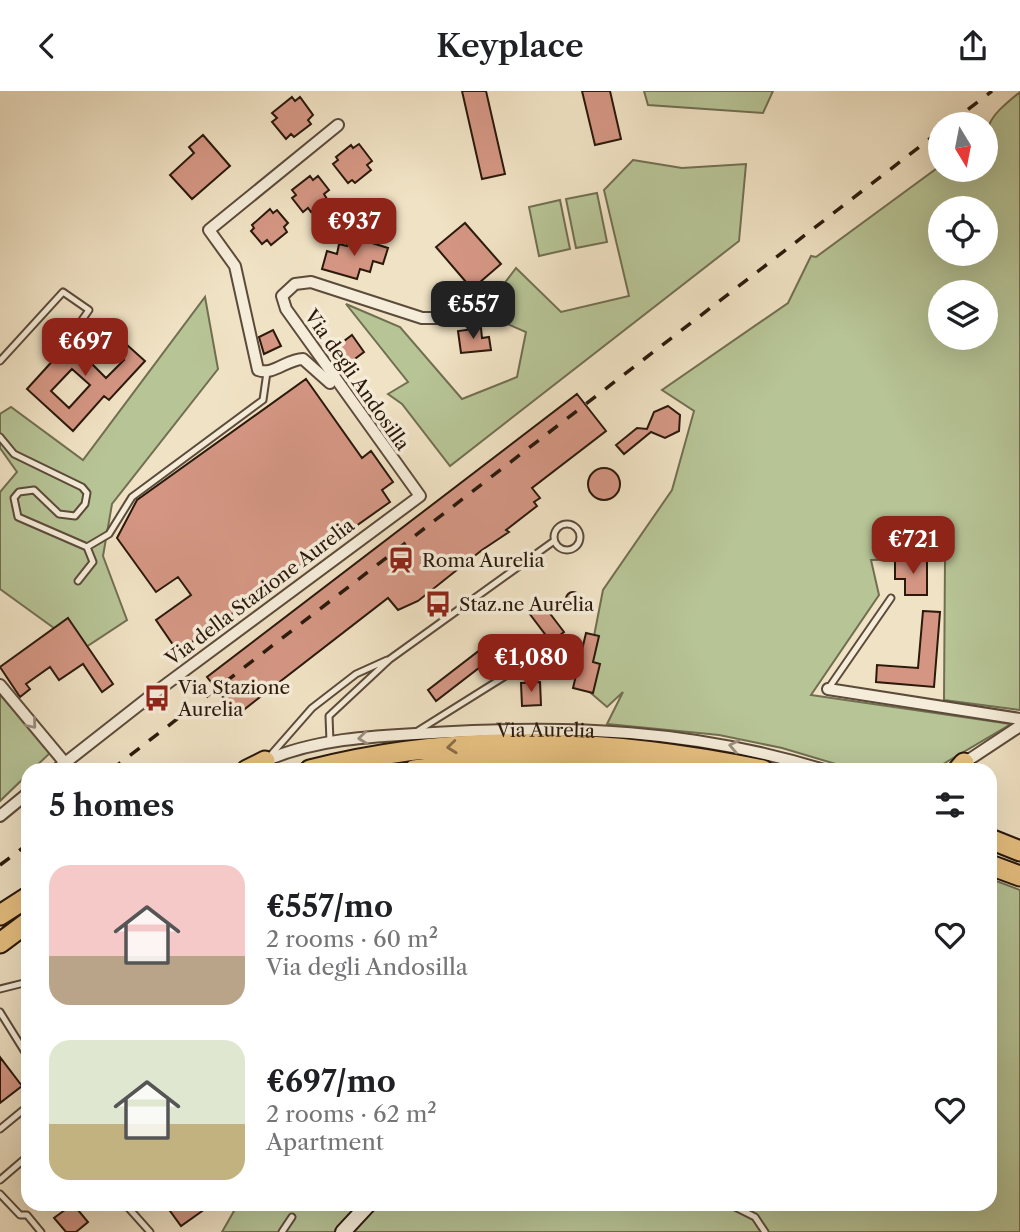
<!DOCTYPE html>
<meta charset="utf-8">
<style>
body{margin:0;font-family:"Libre Caslon Text",serif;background:#f2f2f2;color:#202124;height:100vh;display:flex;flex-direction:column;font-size:26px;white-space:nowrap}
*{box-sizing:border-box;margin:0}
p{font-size:23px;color:#757577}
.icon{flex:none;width:38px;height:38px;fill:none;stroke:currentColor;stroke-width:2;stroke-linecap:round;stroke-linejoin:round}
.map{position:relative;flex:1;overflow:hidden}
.panel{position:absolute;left:21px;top:672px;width:976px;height:448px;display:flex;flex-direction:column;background:#fff;border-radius:21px;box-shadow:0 7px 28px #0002}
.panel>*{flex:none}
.needle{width:46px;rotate:170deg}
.controls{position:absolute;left:928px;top:21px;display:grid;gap:14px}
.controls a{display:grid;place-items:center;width:70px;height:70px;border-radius:50%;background:#fff;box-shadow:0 7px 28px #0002;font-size:35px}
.price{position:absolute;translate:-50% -60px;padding:0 16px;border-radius:14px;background:#8f2418;color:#fff;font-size:23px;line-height:46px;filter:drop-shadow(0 2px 4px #0008)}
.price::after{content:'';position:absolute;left:50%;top:42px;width:21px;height:16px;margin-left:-10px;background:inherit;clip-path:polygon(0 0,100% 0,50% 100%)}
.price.active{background:#222;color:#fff}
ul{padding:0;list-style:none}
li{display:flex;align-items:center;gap:21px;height:175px;padding:0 28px}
li span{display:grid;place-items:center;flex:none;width:196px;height:140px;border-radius:21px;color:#555}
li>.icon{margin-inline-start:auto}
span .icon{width:84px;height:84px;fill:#fffc;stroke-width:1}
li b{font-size:30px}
h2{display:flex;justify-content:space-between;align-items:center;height:84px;padding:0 28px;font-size:30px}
header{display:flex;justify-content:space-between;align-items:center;height:91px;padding:0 28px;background:#fff;font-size:32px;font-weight:600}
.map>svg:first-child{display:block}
.green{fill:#b7c496;stroke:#716e51;stroke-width:2;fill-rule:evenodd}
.building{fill:#d49683;stroke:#2b190c;stroke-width:2;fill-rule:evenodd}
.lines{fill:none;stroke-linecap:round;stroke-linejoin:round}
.lane-casing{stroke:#5c4b3a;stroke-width:9}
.street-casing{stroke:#5c4b3a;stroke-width:14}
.secondary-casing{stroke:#2b190c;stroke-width:18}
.highway-casing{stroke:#2b190c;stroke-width:23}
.lane{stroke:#f5ecd9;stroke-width:5}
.street{stroke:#f5ecd9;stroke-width:10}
.secondary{stroke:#f5ecd9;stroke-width:14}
.highway{stroke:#e8c182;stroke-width:19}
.rail{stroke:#2b190c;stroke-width:3.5;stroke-dasharray:12 12;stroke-linecap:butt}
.oneway{stroke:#9a8d7d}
.oneway2{stroke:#8a6d47}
.labels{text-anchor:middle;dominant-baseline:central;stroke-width:7;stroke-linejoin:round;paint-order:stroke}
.street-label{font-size:19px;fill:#2b190c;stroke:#f5ecd9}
.poi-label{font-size:19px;fill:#2b190c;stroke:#f5ecd9;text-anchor:start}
</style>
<header><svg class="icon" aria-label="back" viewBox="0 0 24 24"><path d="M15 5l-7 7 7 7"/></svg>Keyplace<svg class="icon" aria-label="share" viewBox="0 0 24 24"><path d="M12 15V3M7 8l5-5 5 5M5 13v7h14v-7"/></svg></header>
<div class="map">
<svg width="1020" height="1141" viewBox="0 0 1020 1141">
<rect width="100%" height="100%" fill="#f0e2c4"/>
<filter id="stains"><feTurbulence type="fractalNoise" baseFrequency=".00286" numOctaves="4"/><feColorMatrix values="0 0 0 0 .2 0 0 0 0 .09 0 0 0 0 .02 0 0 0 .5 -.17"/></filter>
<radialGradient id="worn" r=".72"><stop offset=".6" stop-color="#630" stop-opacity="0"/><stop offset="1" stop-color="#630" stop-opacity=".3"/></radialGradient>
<path class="green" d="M644,0h129l-10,22 -115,-8z
M1020,1v618l-76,-10 1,-142 -74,2 8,35 -68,100 200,29 -78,46h-77l-74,-22 -63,-13 -112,-11 16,-32 -16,15 -23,-20 19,-97 69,-100 22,-79 -32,-21 126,-87 23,-47 5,1 124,-91v4h45c0,-45 -1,-49 35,-78zM940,117h45v46h-45zM940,201h45v46h-45z
M633,69l49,8 64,-4 -7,77 -289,225 -48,-62 -14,-10 20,-12 -62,-78 54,23 62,72 55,-22 9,-45 -44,-19 34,-45 45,44 68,-16 -25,-106z
M597,102l10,49 -31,6 -10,-49z
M560,109l10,49 -31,7 -10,-49z
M205,206l13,72 -106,135 -9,52 24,64 -44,29 -83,-60v-97l17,-20 -17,-24v-34l11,-7 72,53z
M0,603l50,59 -18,17h-4v4l-28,27z
M991,788l29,11v342h-798l16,-28h752z"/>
<path class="building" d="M462,0h24l19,83 -23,5z
M582,0h28l11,48 -26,6z
M292,6l3,4 5,-4 13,18 -5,5 3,4 -17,13 -3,-3 -5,5 -14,-17 5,-4 -5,-5z
M203,44l27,31 -38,33 -22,-24 24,-22 -5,-6z
M359,53l13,17 -5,4 4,5 -16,13 -3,-3 -4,3 -15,-19 5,-4 -2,-3 15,-12 2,3z
M310,85l3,4 5,-4 11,14 -5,4 3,5 -16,13 -3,-4 -5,4 -11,-14 4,-3 -4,-5z
M270,118l3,4 4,-3 11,13 -4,4 3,5 -16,13 -4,-5 -5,4 -11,-13 3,-3 -2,-3z
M465,132l36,41 -29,25 -36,-42z
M350,145l38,12 -5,16 -10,-3 -3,11 -10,-3 -3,10 -35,-10 5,-18 10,3 2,-10 8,2z
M107,236l38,34 -36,39 -5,-4 -31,35 -46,-42 40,-44 13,12zM108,252l16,17 -18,18 -17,-17zM72,278l18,16 -21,23 -18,-17z
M481,237l1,10 7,-1 2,13 -30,3 -3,-22z
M273,239l8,16 -17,8 -5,-17z
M352,244l12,17 -20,15 -13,-16z
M306,288l56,79 9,-7 22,31 -11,8 8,12 -212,150 -22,-32 35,-25 -13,-18 -22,15 -39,-54 20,-38z
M577,303l29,37 -74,57 8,10 -6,4 3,4 -31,24 3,2 -27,18 -64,51 -20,9 -10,-12 -151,117 -30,-38z
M668,315l12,9 -1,16 -14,7 -14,-6 -27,22 -8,-9 21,-17 10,1 7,-17z
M588 393a16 16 0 1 1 32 0a16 16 0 1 1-32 0Z
M895,469h32v35h-22v-16h-10z
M566 508a7 7 0 1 1 14 0a7 7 0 1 1-14 0Z
M542,512l22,29 -13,10 -22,-29z
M923,520l17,1 -6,75 -58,-5 1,-17 41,3z
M68,527l45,66 -11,8 -19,-28 -24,16 -9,-13 -24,17 4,5 -10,8 -20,-30z
M586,542l13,3 -6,26 7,2 -7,29 -20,-5z
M498,545l8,11 -70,54 -8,-11z
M540,591l1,23 -19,1 -1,-23z
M0,966l22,29 -22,17z
M73,1113l15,18 -12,10h-10l-12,-14z
M165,1113h47l-31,22z"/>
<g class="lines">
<g class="lane-casing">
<path id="lane" d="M0,270l63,-69 26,18 -17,24
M0,346l14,17 68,33 5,6 -2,11 -10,12 -16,-2 -25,-24 -15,2 -5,6 4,19 69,30 6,15 -15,19
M554 446a13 13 0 1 1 26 0a13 13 0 1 1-26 0Z
M87,456l22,-13 23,-37 131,-97 4,-28
M828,598l63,-91
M416,641l99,-62 60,-28
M330,651l-1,-26 61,-57 164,-118
M269,666l43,-49 44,-34 31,-14
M0,898l28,-7
M0,921l28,45
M0,1038l28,-23
M0,1089l28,-24
M0,1103l20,21h7l14,17
M125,1113l25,28
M729,1113l26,13 10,15
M282,1141l10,-15"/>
</g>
<g class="street-casing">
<g id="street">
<path d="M330,292l-27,-24c-16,0 -30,17 -45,11l-23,-104 -26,-36 129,-105"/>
<path d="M0,594l65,78"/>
<path d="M828,598l192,30"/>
<path id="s1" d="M265,670c52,-23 111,-25 168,-28 137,-8 258,-4 391,37"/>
<path d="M961,674l59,-39"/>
<path d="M56,679l97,-76 267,-198 -134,-187 -4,-13 13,-12 16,-2 111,36h18l16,-6"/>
<path d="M0,725l28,-23"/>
</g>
</g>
<g class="secondary-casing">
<path id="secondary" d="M343,1141l26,-28"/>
</g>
<g class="highway-casing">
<path id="highway" d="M247,679l18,-9
M310,679c151,-39 301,-31 453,0
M414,679c89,-13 182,-15 271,0
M958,679l6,-7
M990,748l30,12
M990,774l30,11
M0,824l28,-18
M0,852l28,-21"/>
</g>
<use href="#lane" class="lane"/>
<use href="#street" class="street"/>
<use href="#secondary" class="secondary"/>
<use href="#highway" class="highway"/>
<path class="rail" d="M949,33l43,-33
M111,679l829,-639
M0,774l28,-21"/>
</g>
<defs><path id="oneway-chevron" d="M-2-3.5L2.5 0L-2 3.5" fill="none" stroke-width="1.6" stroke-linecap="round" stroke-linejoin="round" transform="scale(1.75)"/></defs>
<g class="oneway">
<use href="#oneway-chevron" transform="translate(32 633) rotate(50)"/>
<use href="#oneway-chevron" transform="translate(363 647) rotate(174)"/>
<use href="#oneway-chevron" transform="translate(734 655) rotate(-168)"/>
</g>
<use class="oneway2" href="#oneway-chevron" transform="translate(452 656) rotate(174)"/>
<defs>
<g id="station-bare" transform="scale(2.1)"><path d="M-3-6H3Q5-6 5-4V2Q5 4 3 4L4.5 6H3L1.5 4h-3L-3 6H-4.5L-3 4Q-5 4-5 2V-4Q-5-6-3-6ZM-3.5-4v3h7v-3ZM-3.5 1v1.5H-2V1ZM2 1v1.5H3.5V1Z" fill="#8f2418" stroke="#f5ecd9" stroke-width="2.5" paint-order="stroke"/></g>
<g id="bus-bare" transform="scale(2.1)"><path d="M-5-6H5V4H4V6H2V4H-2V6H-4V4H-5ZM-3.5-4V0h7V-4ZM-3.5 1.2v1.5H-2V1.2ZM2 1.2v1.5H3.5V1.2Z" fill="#8f2418" stroke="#f5ecd9" stroke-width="2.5" paint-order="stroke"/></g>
</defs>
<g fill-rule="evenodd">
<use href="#station-bare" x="401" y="469"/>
<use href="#bus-bare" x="438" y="513"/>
<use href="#bus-bare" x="157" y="607"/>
</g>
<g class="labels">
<g class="street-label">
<text transform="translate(357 289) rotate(55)">Via degli Andosilla</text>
<text transform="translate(260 501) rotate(-37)">Via della Stazione Aurelia</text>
<text stroke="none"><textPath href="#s1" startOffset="284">Via Aurelia</textPath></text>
</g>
<g class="poi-label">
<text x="422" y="469">Roma Aurelia</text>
<text x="459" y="513">Staz.ne Aurelia</text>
<text x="178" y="596">Via Stazione<tspan x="178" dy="22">Aurelia</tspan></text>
</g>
</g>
<rect width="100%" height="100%" filter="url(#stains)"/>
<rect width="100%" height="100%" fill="url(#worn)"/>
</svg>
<div class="controls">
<a><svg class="needle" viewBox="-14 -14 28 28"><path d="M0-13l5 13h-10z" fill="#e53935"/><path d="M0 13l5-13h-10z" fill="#757577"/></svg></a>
<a><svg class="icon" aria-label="locate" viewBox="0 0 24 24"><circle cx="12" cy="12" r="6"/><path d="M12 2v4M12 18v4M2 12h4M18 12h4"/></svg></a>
<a><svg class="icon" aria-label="layers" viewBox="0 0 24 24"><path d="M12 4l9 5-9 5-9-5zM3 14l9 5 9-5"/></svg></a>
</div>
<b class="price" style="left:354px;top:167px">€937</b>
<b class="price active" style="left:473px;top:250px">€557</b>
<b class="price" style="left:85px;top:287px">€697</b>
<b class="price" style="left:913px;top:485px">€721</b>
<b class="price" style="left:531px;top:603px">€1,080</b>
<section class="panel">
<h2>5 homes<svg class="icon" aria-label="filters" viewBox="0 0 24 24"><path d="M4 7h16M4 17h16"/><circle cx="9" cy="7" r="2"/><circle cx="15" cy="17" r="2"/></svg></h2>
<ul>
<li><span style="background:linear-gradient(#f6c9c9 65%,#b9a48a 0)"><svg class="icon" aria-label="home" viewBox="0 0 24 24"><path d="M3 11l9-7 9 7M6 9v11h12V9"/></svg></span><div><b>€557/mo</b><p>2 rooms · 60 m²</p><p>Via degli Andosilla</p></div><svg class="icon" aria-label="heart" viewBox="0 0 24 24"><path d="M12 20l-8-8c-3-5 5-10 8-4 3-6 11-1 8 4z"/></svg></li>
<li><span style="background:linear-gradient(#dfe7d0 60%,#c2b280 0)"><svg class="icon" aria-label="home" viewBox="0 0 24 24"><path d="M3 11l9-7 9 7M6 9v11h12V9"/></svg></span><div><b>€697/mo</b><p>2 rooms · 62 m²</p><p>Apartment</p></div><svg class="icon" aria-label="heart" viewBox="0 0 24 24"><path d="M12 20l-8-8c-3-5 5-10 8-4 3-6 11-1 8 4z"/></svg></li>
</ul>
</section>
</div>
